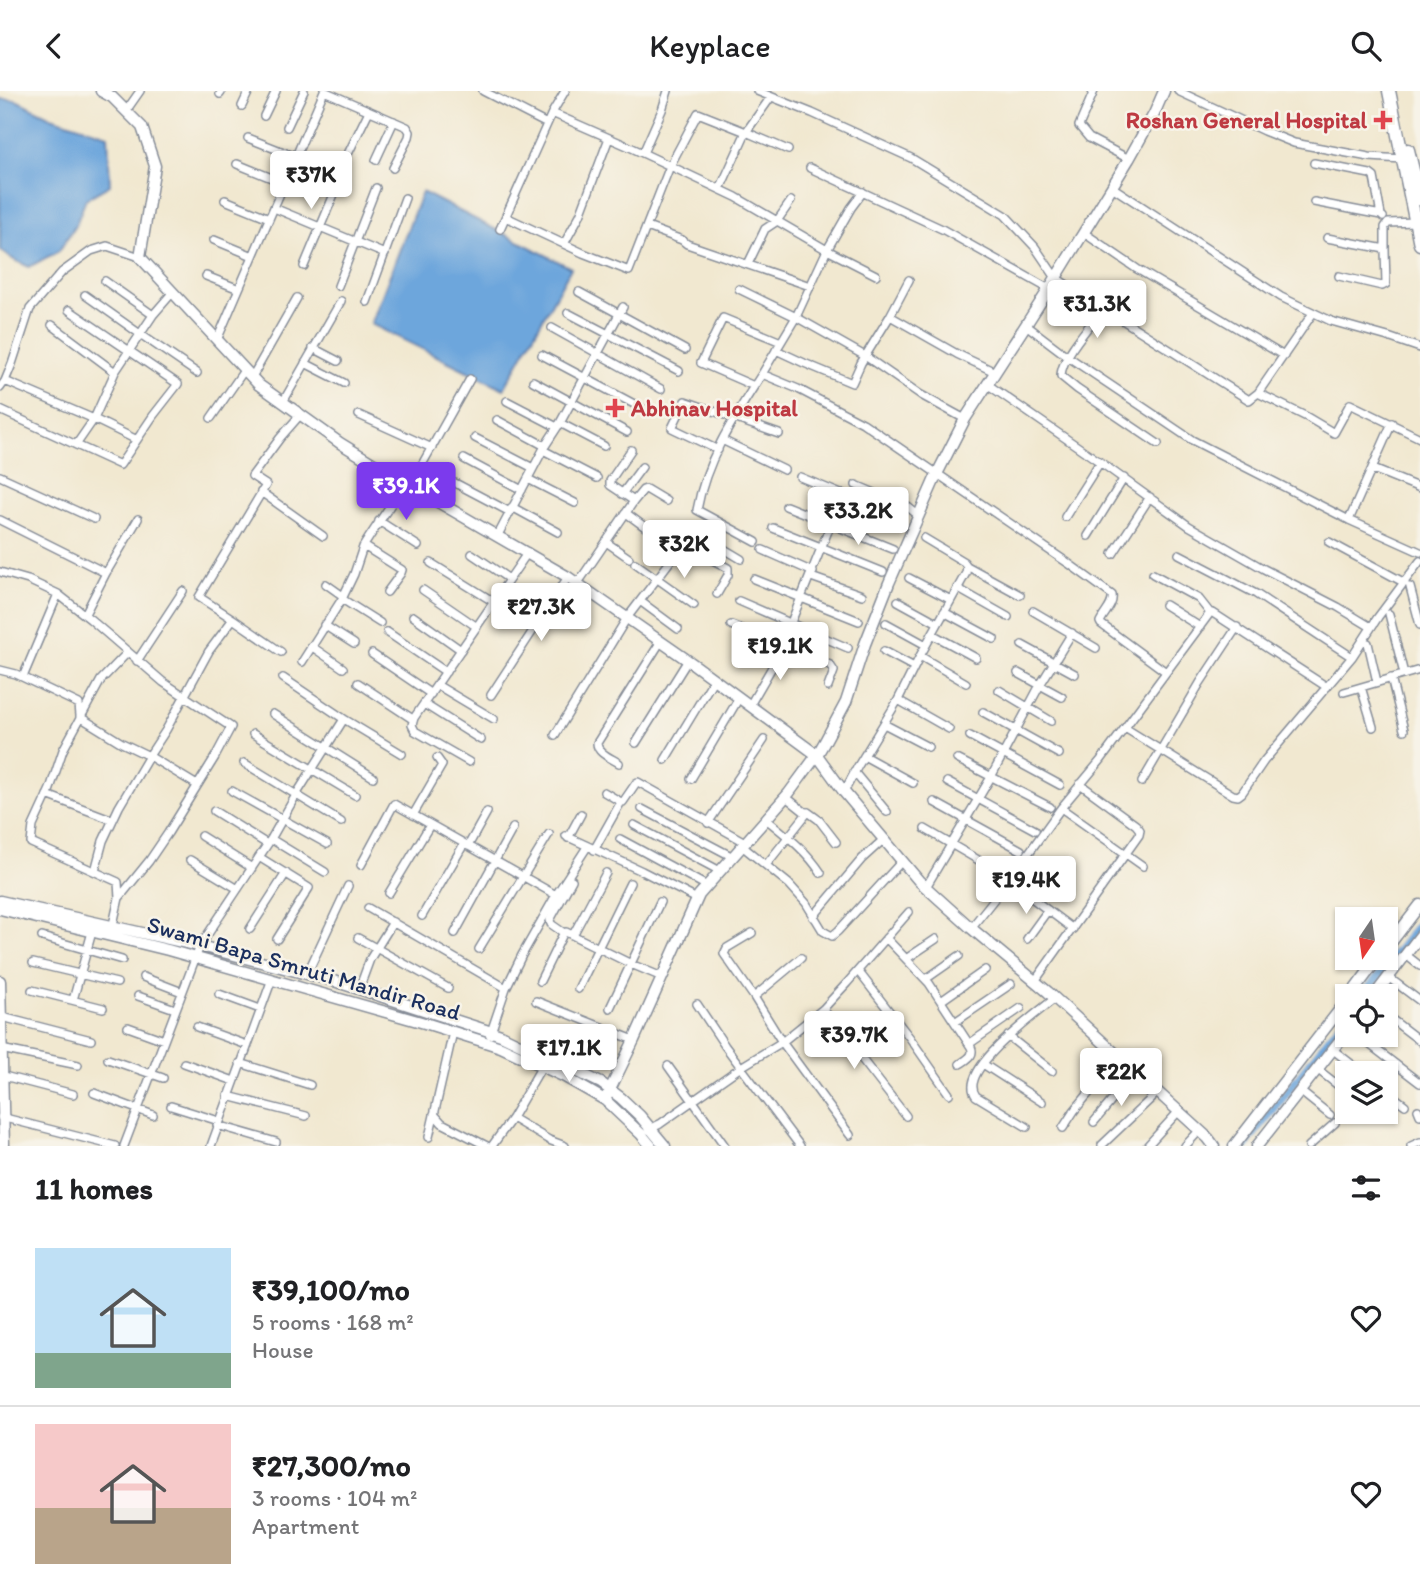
<!DOCTYPE html>
<meta charset="utf-8">
<style>
body{margin:0;font-family:Itim,sans-serif;background:#f2f2f2;color:#202124;height:100vh;display:flex;flex-direction:column;font-size:26px;white-space:nowrap}
*{box-sizing:border-box;margin:0}
p{font-size:23px;color:#757577}
.icon{flex:none;width:38px;height:38px;fill:none;stroke:currentColor;stroke-width:2;stroke-linecap:round;stroke-linejoin:round}
.map{position:relative;height:1055px;overflow:hidden}
.panel{display:flex;flex-direction:column;background:#fff;flex:1}
.panel>*{flex:none}
.needle{width:46px;rotate:193deg}
.tools{position:absolute;left:1335px;top:816px;display:grid;gap:14px}
.tools a{display:grid;place-items:center;width:63px;height:63px;border-radius:0px;background:#fff;box-shadow:0 2px 5px #0004;font-size:35px}
.price{position:absolute;translate:-50% -60px;padding:0 16px;border-radius:7px;background:#fff;color:#222;font-size:23px;line-height:46px;filter:drop-shadow(0 2px 4px #0008)}
.price::after{content:'';position:absolute;left:50%;top:42px;width:21px;height:16px;margin-left:-10px;background:inherit;clip-path:polygon(0 0,100% 0,50% 100%)}
.price.active{background:#7c3aed;color:#fff}
ul{padding:0;list-style:none}
li{display:flex;align-items:center;gap:21px;height:175px;padding:0 35px}
li+li{border-top:2px solid #e0e0e0}
li span{display:grid;place-items:center;flex:none;width:196px;height:140px;border-radius:0px;color:#555}
li>.icon{margin-inline-start:auto}
span .icon{width:84px;height:84px;fill:#fffc;stroke-width:1}
li b{font-size:30px}
h2{display:flex;justify-content:space-between;align-items:center;height:84px;padding:0 35px;font-size:30px}
header{display:flex;justify-content:space-between;align-items:center;height:91px;padding:0 35px;background:#fff;font-size:32px;font-weight:600}
.map>svg:first-child{display:block}
.water{fill:#6da6dc;stroke:#446a9d;stroke-width:2}
.lines{fill:none;stroke-linecap:round;stroke-linejoin:round}
.canal{stroke:#6da6dc;stroke-width:9}
.street-casing{stroke:#868c97;stroke-width:10}
.secondary-casing{stroke:#868c97;stroke-width:13}
.primary-casing{stroke:#868c97;stroke-width:15}
.street{stroke:#fff;stroke-width:7}
.secondary{stroke:#fff;stroke-width:10}
.primary{stroke:#fff;stroke-width:12}
.health-dot{fill:#e0444e;stroke:#f7f3e8;stroke-width:2.5}
.labels{text-anchor:middle;dominant-baseline:central;stroke-width:5;stroke-linejoin:round;paint-order:stroke}
.health-label{font-size:23px;font-weight:bold;fill:#be3a42;stroke:#f7f3e8;text-anchor:end}
.street-label{font-size:23px;fill:#1b2f5e;stroke:#f7f3e8}
</style>
<header><svg class="icon" aria-label="back" viewBox="0 0 24 24"><path d="M15 5l-7 7 7 7"/></svg>Keyplace<svg class="icon" aria-label="search" viewBox="0 0 24 24"><circle cx="10" cy="10" r="6"/><path d="M15 15l6 6"/></svg></header>
<div class="map">
<svg width="1420" height="1055" viewBox="0 0 1420 1055">
<rect width="100%" height="100%" fill="#f7f3e8"/>
<filter id="ink" filterUnits="userSpaceOnUse"><feTurbulence type="fractalNoise" baseFrequency=".0143" numOctaves="2"/><feDisplacementMap in="SourceGraphic" scale="14" xChannelSelector="R" yChannelSelector="G"/><feConvolveMatrix kernelMatrix="1 2 1 2 8 2 1 2 1" color-interpolation-filters="sRGB"/></filter>
<filter id="wash" filterUnits="userSpaceOnUse"><feTurbulence type="fractalNoise" baseFrequency=".00686" numOctaves="4" result="noise"/><feDisplacementMap in="SourceGraphic" scale="28" xChannelSelector="R" yChannelSelector="G"/><feGaussianBlur stdDeviation="1.57" result="paint"/><feColorMatrix in="noise" values="0 0 0 0 0 0 0 0 0 0 0 0 0 0 0 0 0 1.4 0 .05"/><feComposite in="paint" operator="in"/></filter>
<g filter="url(#wash)">
<rect width="100%" height="100%" fill="#f1e8d0"/>
<path class="water" d="M0,8l16,1 35,17 57,18 2,50 -24,14 -10,25 -17,27 -30,16 -15,-7 -14,-10z
M422,101l149,76 -67,121 -133,-65z"/>
<g class="lines">
<path class="canal" d="M1363,905l57,-73
M1244,1055l104,-131"/>
</g>
</g>
<g filter="url(#ink)">
<g class="lines">
<g class="street-casing">
<path id="street" d="M324,0l83,36 3,5 -1,5 -16,31
M483,0l64,33
M757,0l55,22 99,45 94,57 30,32 21,31 193,122 9,-7 49,24 27,16 16,-29 70,34
M1094,0l-15,35 10,12 40,21
M1178,0l86,40 30,12 75,14 34,2
M220,3l2,-3
M242,15l7,-15
M126,20l14,-20
M552,22l80,35 104,49 91,53 -31,67 -34,57
M264,25l12,-25
M287,36l17,-36
M248,47l48,19
M643,62l19,-43 6,-19
M346,67l23,-47
M376,69l18,-39
M1314,72l56,11 4,3 7,38
M237,73l47,19
M810,77l132,61 107,60
M1112,96l169,110 50,24 57,16 32,11
M720,98l26,-57 42,18
M863,101l-12,16 -24,42 49,25
M225,109l44,18
M1314,111l67,13 2,2
M274,117l111,46
M506,126l77,36 46,18 41,-105 28,-53 48,19 25,-35
M647,136l35,13 5,4 123,42
M500,138l52,-116 13,-22
M1084,142l53,36 147,87
M1327,147l58,11v-22l3,-4 28,-1
M214,149l39,16
M564,153l16,-29 29,-77
M748,173l17,-35 12,-8 14,-20
M304,175l41,-98
M206,185l33,13
M1339,185l43,10 4,-2 -1,-35
M105,190l48,34
M338,195l38,-98
M739,198l57,28 69,39 56,39 44,24
M579,201l106,58
M85,204l55,39 57,39
M367,211l38,-104
M1104,216c-12,16 -43,50 -43,69l16,13 81,55
M568,222l111,58
M890,225l19,-36
M52,234l63,47 38,-57 20,-23
M1026,234l41,31 125,84 157,80 71,32
M552,237l109,61
M217,249l107,-249
M313,257l25,13
M776,259l28,13 48,20 9,-20 29,-47 67,38 38,18
M542,264l107,57
M305,272l39,20
M252,286l45,-79
M5,290l89,38 43,21
M533,290l94,51
M987,293l113,78 89,64 75,43 74,38 33,20
M754,295l-53,-23 22,-45 58,24
M0,297l5,-7 7,-17 18,-55 32,-37 29,-21 16,-5 33,11
M1258,302l55,-80
M507,310l50,26
M283,311l58,-101
M0,319l120,55 33,-49 25,-32 -109,-74
M359,324l73,33
M211,327l34,-49
M497,329l48,26
M560,332l44,23
M475,347l58,30
M722,349l62,30
M76,354l18,-26 21,-47
M543,359l54,28
M718,359l-46,-22 13,-27 94,33
M464,368l58,31
M1373,378l47,19
M0,385l94,43
M800,386l99,41
M528,388l47,24
M455,392l55,29
M856,394l52,22 11,9
M410,395l60,-107
M261,401l62,44
M622,403l20,-27
M634,410l9,-11 3,-1 20,12
M786,415l107,43
M512,416l46,25
M626,422l23,17
M1065,426l35,-55
M0,429l106,53
M1349,429l43,-97
M379,430l39,25
M773,437l110,44
M498,444l47,-89 15,-23 63,-116
M1088,445l36,-58
M606,451l23,16
M756,451l-59,-32c9,-51 38,-94 65,-136l36,15 65,34 205,140 44,32c2,10 -8,18 -12,27l1,2 65,48
M1329,451l76,41
M683,453l45,24v7l-11,19
M364,455l38,24 -1,3 -14,19
M763,459l50,22
M472,463l37,25
M1113,463l37,-57
M1179,463l77,40 96,63
M431,472l63,39
M635,472l59,42
M967,475l53,29
M0,481l28,8 30,14 32,25 73,63 68,45 -16,30 -47,76 -19,28 -30,37
M1153,483l46,25 11,14
M811,486l51,18
M909,487l42,22
M754,488l105,42
M578,492l56,-82 -24,-16v-4l21,-31
M326,493l17,12
M1410,496l10,38
M957,497l51,29
M423,499l54,37
M342,508l38,24
M640,510l38,28
M739,510l109,47
M898,510l40,22
M1165,514l35,22
M1033,520l63,37
M944,521l50,27
M85,523l21,-41 32,-54
M1389,523l15,60
M413,525l48,34
M233,528l-34,-22 67,-112 -14,-9 28,-38 21,-24
M886,532l40,22
M324,534l30,19
M731,534l99,40 4,6 -6,16
M387,541l59,40
M932,543l44,24
M1368,552l9,39
M1022,554l53,29
M311,555l32,22
M884,560l30,16
M372,563l59,40
M920,565l46,27
M137,570l46,-70
M302,571l40,-63 12,-25 9,-27 7,-11 35,-53
M0,579l16,4 63,30 1,12
M1018,582l44,24
M23,586l35,-83
M283,587l61,41 58,35
M1391,587l13,52
M358,592l53,35h3l114,-166
M437,594l57,34
M1361,596l12,40
M999,599l52,31
M1344,601l76,-22
M491,604l77,-118
M898,609l51,29
M424,613l57,36
M750,614l25,-43 68,-168
M983,621l76,42
M273,623l100,63
M80,626l42,26 27,13 -30,51 -16,34 -8,30
M414,627l-2,7 3,6 54,31
M884,633l44,23
M1125,637l108,67 5,1 4,-3 22,-32 88,-104 26,-40 42,-56
M253,643l102,61
M555,644l72,-117 64,-84 3,-2 5,2 42,25
M970,645l90,49
M636,652l52,-83
M864,665l49,27
M957,668l93,48
M665,669l49,-81
M244,672l97,59
M619,672c-8,-5 -22,-10 -22,-20l64,-102
M854,681l33,40
M691,688l48,-81
M947,691l88,48
M1142,691l58,-99 37,-56
M197,694l-48,-29 17,-26 43,-79 24,-32 48,33
M232,700l95,53
M604,701l17,10
M844,701l14,-26 40,-66 22,-44 46,-83 1,-7 -3,-4 -40,-24
M47,704l66,25
M786,706l20,16
M934,711l87,48
M1061,717l82,58
M642,718l91,48
M214,720l53,33
M413,724l29,-50 -5,-7
M766,728c21,17 41,32 55,54
M708,732l56,-83
M634,734l86,46
M925,738l67,39
M201,745l51,32
M566,745l76,35 55,28
M568,747l13,-24
M271,748l54,33
M620,748l87,47
M468,755l19,-34
M742,755l47,38 17,19 17,28 9,5 6,-5 64,-70
M594,759l27,-48h2l13,-19 2,-1 107,60
M259,766l50,31 -32,51
M190,769l48,29
M361,774l33,-61 162,91
M766,774l42,-53 11,8 17,22
M1009,790l64,48
M926,796l65,-110 49,-92 32,-52
M389,802l41,-68
M368,817l138,80
M422,825l42,-72
M813,826l49,-58 22,-20
M971,837l39,-49 51,-71 40,-48 109,-147h3l114,74
M112,838l7,-31 -1,-16 -87,-39 2,-17 17,-37 13,-39 38,-70 27,-28
M250,838l36,-56
M455,842l58,-105
M564,842l-13,-9 -1,-4 22,-40
M752,842l-25,15 -3,6 30,43 28,45 68,93
M573,844l33,-62
M42,846l80,23
M358,847l90,50
M886,847l43,45 42,64c4,9 -4,12 -11,17
M1027,848l21,-29
M479,858l70,-115
M1406,864l14,11
M906,868l30,-20
M33,872l84,20
M858,880l52,67 39,56
M307,883l41,-88
M143,886l39,15
M1388,886l32,24
M926,888l33,-23
M540,890l23,-47 3,-2 65,32 31,13
M1035,890l104,-146 1,-5 -4,-5 -56,-41
M359,898l11,-30 23,-37
M578,898l52,-106
M32,899l71,18
M219,903l41,15
M138,905l37,13
M754,906l47,-39
M73,909l19,-68
M536,910l98,39
M941,910l44,-31
M697,913l28,42 75,100
M610,917l50,-106
M823,918l83,107
M1386,924l34,26
M2,926l89,23
M955,931l56,-38
M128,936l36,13
M197,936l50,18
M1356,943l64,49
M490,944l16,-47 16,-33 34,-60 31,-48
M1008,945l44,35
M969,953l52,-36
M1,958l77,16
M1332,958l31,24
M108,968l55,19
M184,972l50,18
M240,972l70,22
M983,973l59,38
M668,975l57,80
M1317,978l31,24
M0,984l73,19
M1300,1000l30,24
M1386,1000l19,14
M94,1002l59,22
M228,1005l78,20
M171,1015l48,15
M1418,1019l2,5
M434,1023l8,9 45,23
M1,1026l114,29
M512,1027l37,22 16,6
M1094,1031l42,-50
M217,1034l59,17
M1027,1036l-51,-31c-20,-26 62,-83 79,-98
M1063,1037l11,-17 45,-54
M648,1039l12,-6 81,-57 41,-25 41,-33 24,-26 62,-71
M429,1046l24,-105
M1102,1054l56,-53
M124,1055l76,-200 71,-107 25,-44 48,-76
M211,1055l61,-167
M492,1055l20,-28 30,-52
M1147,1055l32,-35
M1185,1055l15,-16
M1309,1055l26,-23
M1411,1055l9,-4"/>
</g>
<g class="secondary-casing">
<path id="secondary" d="M101,0l11,6 30,30 13,39 -15,91 119,128 81,58 65,40 163,94 128,89 121,89 27,37 75,89 52,47 77,64 160,146 6,8
M0,810l200,45 84,22 53,14 164,53 100,48 20,15 19,18 25,30
M0,818l168,41 260,74 73,23 62,29 42,24 36,34 10,12
M1386,858l34,-44
M0,890l4,165
M1350,905l29,-39
M1374,905l46,-60
M605,1009l29,-60 65,-145 90,-102 28,-38 7,-12 22,-41 19,-58 24,-61 48,-109 28,-55 84,-130 80,-130 25,-45 10,-23
M1234,1055l114,-147
M1257,1055l91,-116"/>
</g>
<g class="primary-casing">
<path id="primary" d="M1389,0l31,153
M1408,59l12,49"/>
</g>
<use href="#street" class="street"/>
<use href="#secondary" class="secondary"/>
<use href="#primary" class="primary"/>
</g>
</g>
<g class="health-dot">
<path d="M1379.5 18.5h7v7h7v7h-7v7h-7v-7h-7v-7h7z"/>
<path d="M611.5 306.5h7v7h7v7h-7v7h-7v-7h-7v-7h7z"/>
</g>
<g class="labels">
<g class="health-label">
<text x="1367" y="29">Roshan General Hospital</text>
<text x="631" y="317" text-anchor="start">Abhinav Hospital</text>
</g>
<g class="street-label">
<text transform="translate(304 877) rotate(16)">Swami Bapa Smruti Mandir Road</text>
</g>
</g>
</svg>
<div class="tools">
<a><svg class="needle" viewBox="-14 -14 28 28"><path d="M0-13l5 13h-10z" fill="#e53935"/><path d="M0 13l5-13h-10z" fill="#757577"/></svg></a>
<a><svg class="icon" aria-label="locate" viewBox="0 0 24 24"><circle cx="12" cy="12" r="6"/><path d="M12 2v4M12 18v4M2 12h4M18 12h4"/></svg></a>
<a><svg class="icon" aria-label="layers" viewBox="0 0 24 24"><path d="M12 4l9 5-9 5-9-5zM3 14l9 5 9-5"/></svg></a>
</div>
<b class="price" style="left:311px;top:120px">₹37K</b>
<b class="price" style="left:1097px;top:249px">₹31.3K</b>
<b class="price active" style="left:406px;top:431px">₹39.1K</b>
<b class="price" style="left:858px;top:456px">₹33.2K</b>
<b class="price" style="left:684px;top:489px">₹32K</b>
<b class="price" style="left:541px;top:552px">₹27.3K</b>
<b class="price" style="left:780px;top:591px">₹19.1K</b>
<b class="price" style="left:1026px;top:825px">₹19.4K</b>
<b class="price" style="left:854px;top:980px">₹39.7K</b>
<b class="price" style="left:569px;top:993px">₹17.1K</b>
<b class="price" style="left:1121px;top:1017px">₹22K</b>
</div>
<section class="panel">
<h2>11 homes<svg class="icon" aria-label="filters" viewBox="0 0 24 24"><path d="M4 7h16M4 17h16"/><circle cx="9" cy="7" r="2"/><circle cx="15" cy="17" r="2"/></svg></h2>
<ul>
<li><span style="background:linear-gradient(#bfe0f5 75%,#7fa58c 0)"><svg class="icon" aria-label="home" viewBox="0 0 24 24"><path d="M3 11l9-7 9 7M6 9v11h12V9"/></svg></span><div><b>₹39,100/mo</b><p>5 rooms · 168 m²</p><p>House</p></div><svg class="icon" aria-label="heart" viewBox="0 0 24 24"><path d="M12 20l-8-8c-3-5 5-10 8-4 3-6 11-1 8 4z"/></svg></li>
<li><span style="background:linear-gradient(#f6c9c9 60%,#b9a48a 0)"><svg class="icon" aria-label="home" viewBox="0 0 24 24"><path d="M3 11l9-7 9 7M6 9v11h12V9"/></svg></span><div><b>₹27,300/mo</b><p>3 rooms · 104 m²</p><p>Apartment</p></div><svg class="icon" aria-label="heart" viewBox="0 0 24 24"><path d="M12 20l-8-8c-3-5 5-10 8-4 3-6 11-1 8 4z"/></svg></li>
</ul>
</section>
